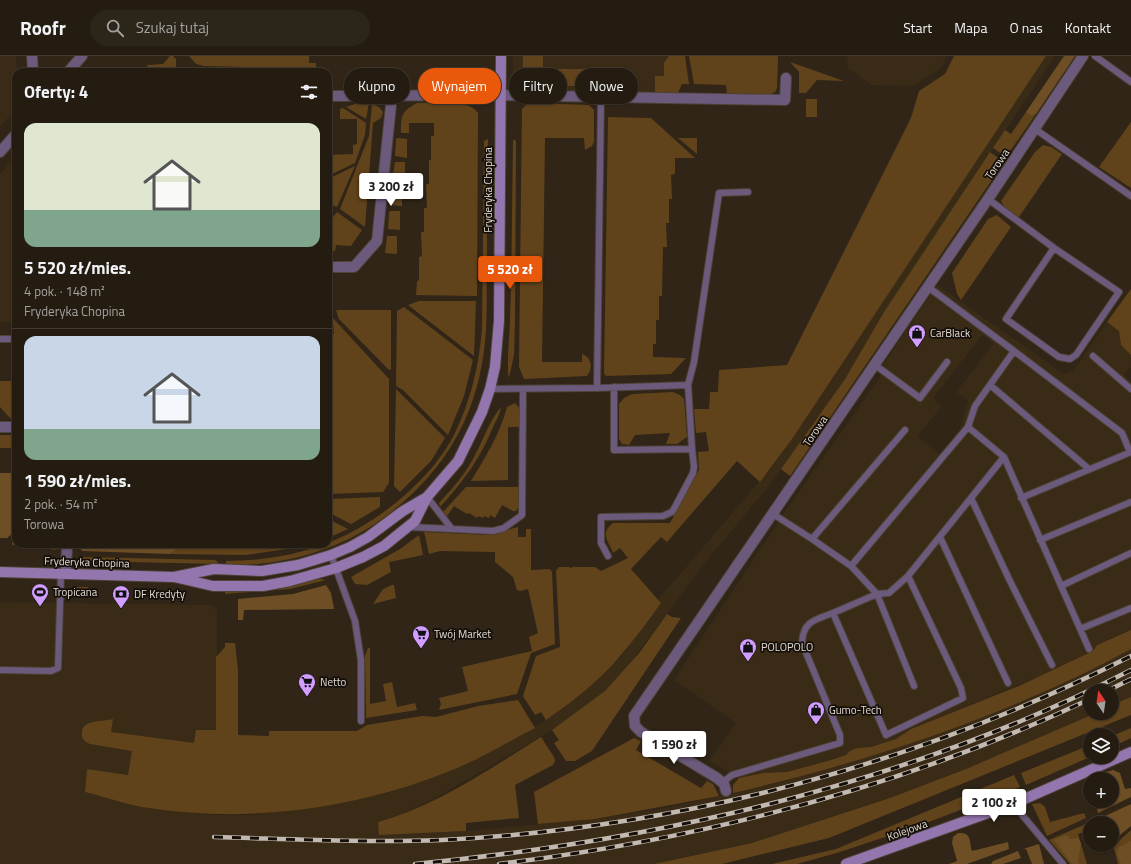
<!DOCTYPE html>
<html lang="pl">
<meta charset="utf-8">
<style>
body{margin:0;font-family:"Titillium Web",sans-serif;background:#2c251a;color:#f1f3f6;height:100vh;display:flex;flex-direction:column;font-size:15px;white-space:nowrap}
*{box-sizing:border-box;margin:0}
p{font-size:13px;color:#a3a19f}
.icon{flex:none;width:22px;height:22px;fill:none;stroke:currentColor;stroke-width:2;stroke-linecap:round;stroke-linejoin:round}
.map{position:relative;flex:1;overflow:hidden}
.drawer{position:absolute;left:12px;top:12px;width:320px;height:480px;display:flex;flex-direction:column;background:#241c11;border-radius:12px;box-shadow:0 1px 3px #0004,0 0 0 1px #413a31}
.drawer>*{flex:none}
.banner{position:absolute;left:344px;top:12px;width:380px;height:36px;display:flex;gap:8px}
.needle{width:26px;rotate:347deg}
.tools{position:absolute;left:1083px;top:628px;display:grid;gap:8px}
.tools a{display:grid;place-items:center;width:36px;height:36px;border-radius:50%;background:#241c11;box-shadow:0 1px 3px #0004,0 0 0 1px #413a31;font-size:20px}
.price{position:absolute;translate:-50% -34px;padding:0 9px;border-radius:4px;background:#fff;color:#222;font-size:13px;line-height:26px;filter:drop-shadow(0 1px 2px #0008)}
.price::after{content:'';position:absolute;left:50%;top:24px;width:12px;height:9px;margin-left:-6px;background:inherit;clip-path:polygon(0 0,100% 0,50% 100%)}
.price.on{background:#ea580c;color:#fff}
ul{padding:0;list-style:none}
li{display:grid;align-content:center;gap:8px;height:212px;padding:0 12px}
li+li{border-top:1px solid #413a31}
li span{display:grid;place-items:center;height:124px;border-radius:12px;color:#555}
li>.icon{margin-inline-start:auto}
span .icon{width:72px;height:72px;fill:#fffc;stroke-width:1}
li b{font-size:17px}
h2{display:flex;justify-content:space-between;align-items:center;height:48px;padding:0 12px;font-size:17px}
.chip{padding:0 14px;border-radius:18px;background:#241c11;box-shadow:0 1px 3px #0004,0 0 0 1px #413a31;font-size:14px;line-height:36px}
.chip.on{background:#ea580c;color:#fff}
header{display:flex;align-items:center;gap:24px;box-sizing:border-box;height:56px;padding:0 20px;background:#241c11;border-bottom:1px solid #413a31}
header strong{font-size:19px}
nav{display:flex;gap:22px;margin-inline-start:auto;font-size:14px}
.search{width:280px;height:36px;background:#2c251a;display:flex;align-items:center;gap:10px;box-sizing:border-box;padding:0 14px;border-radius:22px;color:#a3a19f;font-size:15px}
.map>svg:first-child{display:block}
.built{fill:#3a2b17;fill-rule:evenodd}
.green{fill:#61431b}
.forest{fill:#6e4e25}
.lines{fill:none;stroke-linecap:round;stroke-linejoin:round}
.lane-casing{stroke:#4c4235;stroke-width:8}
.street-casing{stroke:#4c4235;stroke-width:12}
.secondary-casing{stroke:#4c4235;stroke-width:12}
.lane{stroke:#6c5a7d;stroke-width:6}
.street{stroke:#6c5a7d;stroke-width:10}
.secondary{stroke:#9476ae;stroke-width:10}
.rail-casing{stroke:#c2b9b0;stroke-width:4.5}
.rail{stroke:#140f09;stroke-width:3;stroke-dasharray:9;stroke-linecap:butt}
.labels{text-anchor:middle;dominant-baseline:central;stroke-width:3.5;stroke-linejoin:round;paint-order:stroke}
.street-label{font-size:11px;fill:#e2dad2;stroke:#140f09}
.poi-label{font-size:11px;fill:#e2dad2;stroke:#140f09;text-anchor:start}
</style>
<header>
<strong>Roofr</strong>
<div class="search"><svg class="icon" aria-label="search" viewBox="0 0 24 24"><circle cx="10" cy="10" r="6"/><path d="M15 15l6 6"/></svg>Szukaj tutaj</div>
<nav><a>Start</a><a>Mapa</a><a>O nas</a><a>Kontakt</a></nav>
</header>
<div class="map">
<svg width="1131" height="808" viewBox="0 0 1131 808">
<rect width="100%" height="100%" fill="#302517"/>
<path class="built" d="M0,0h16l1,16 -1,36 -16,19z
M513,0h156v38l-157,-5z
M847,0h99l-4,11 -29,19 -42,-1 -23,-17z
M1046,0h9l-171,256 -39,67 -74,104 -67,81 -76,102 -23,25 -22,18 -36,24 -115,67 -33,15 -21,7 2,13 86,-4 129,-12 75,-12 107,-24 97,-28 76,-26 100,-41 81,-39v48l-19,8v-14h-22v22h6l-130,56 -76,29 -138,45 -98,21h-654v-262l211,3 6,5v134l-89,31 -41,-6 -2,23 63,16 68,7h32l59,-6 73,-15 43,-13 50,-20 73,-41 74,-63 41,-54 -3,-3 117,-137z
M13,103h3v163h-16v-148z
M937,229l127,89 9,-3 34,-49 12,9 2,14 10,10v12l-7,8 7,7v248l-34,14 -4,7 -46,22 -136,56 -15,10 -25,8 -14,1 -14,8 -56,16 -24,1 -24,5 -30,-17 27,-38 -62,-43 110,-167 96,-136 -1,-6zM982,279l12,8 -38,49 12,8 -8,29 -21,25 -21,-18 24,-30 -7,-5 -1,-4z"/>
<path class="green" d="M170,0h3l3,3v13h-27l-2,-7 16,-1z
M189,0h120v7h7v8l-61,1 -8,-5 -43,-1 -8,-2z
M523,0h20v13h9l-1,17c-28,-1 -29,-1 -28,-30z
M669,0h16l4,28h-7l-4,9h-23v-17h9v-13z
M689,0h89l-1,32 -2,4 -7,3 -41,-1 -1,-9 -32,-1z
M954,0h92l-254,383 -32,43 -23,-21 -70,81 -6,-5 -30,32 30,34c-13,18 -26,36 -41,53 -21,25 -48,46 -74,64l-5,-8 -6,3 -12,-19 13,-40 24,-9 -4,-76 3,-4h11v2l2,-2h23l6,4 27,-13 -8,-10 -7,5c-4,-12 -14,-19 0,-30h57l29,-53 -1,-18 11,-1 -3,-19 -10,1 -2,-24h15l1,-17h8l1,-22 68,-5 124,-247 8,-27 26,-17z
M790,6l54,19 -27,-1 -11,13h-7v-21z
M558,13h27v5h8l-2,11 -5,4 -3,-3h-25z
M460,23h17v9c-7,4 -16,0 -17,-9z
M806,43h11v18h-11z
M358,47h11l-3,16 -20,-12z
M417,47c16,0 51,-5 61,10l-1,183 -61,-1 1,-14 2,-1v-23l3,-1 -1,-24h3v-24h3l-1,-24h3v-24h2v-24h3v-13h-25v10h-8c0,-18 0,-21 16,-30z
M528,47l61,2 5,5v32l-2,4 -7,4 -1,-12h-39l-3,224h40v-8c10,3 11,15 5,22l-63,3 -5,-12 3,-258z
M372,48l7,3 4,5 -2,6 -8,5 -8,104 -25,-18 29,-73z
M343,52l23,15 -1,12 -10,28 -27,13v-21l25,-1v-9l4,-1v-25h-17v-10z
M1026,56l4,4 6,-2 -30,43 -13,-9 12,-18 6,4z
M608,61l43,1 44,40h-20v16l-4,1 1,24h-3v24h-3l1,24h-4l-1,49h-3v24h-3v24h-3v13l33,1 -15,16 -65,2 -2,-3z
M1131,66v66l-32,-21z
M398,82l9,1v19l-12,-2 1,-17z
M678,82h19v16z
M488,83c-1,42 -1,85 -1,127 -1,28 1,57 -3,85 -9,68 -40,120 -94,162 -47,37 -105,53 -164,52v-4c69,0 129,-21 180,-67 19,-17 37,-37 49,-61 16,-33 24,-68 27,-104l2,-188z
M513,83l3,2 -1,180 -1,34 -5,23c-3,-8 1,-47 1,-58 2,-60 2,-121 3,-181z
M1043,89l8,2 11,7 -43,63 -12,-6 -6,-10 34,-49z
M990,96l14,10 -214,314 -9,-7 64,-90 39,-67z
M395,106h10v19l-13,-1z
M355,110l-18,41 -9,-4v-24z
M393,130l9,1v19l-12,-1z
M391,155h9v19l-12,-1 1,-17z
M337,156l25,18 -11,16 -15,-1 -1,6 -7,1v-28z
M997,159l14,12 -50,73 -4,-6 -5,-21 36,-54z
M387,180h10v18l-12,-1z
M1131,233v66l-10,-10 -2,-14 -12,-9z
M419,245h57l-2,55 -66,-51z
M404,251l69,53 -9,36 -16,39 -45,-45 -7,-4 1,-75z
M336,254h55v60l-3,-1 -49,-50z
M331,260l58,63v104l-6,9 -55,2v-135h2v-25h4l-1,-12 -2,-1z
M0,325h16v37h-6l-10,-11z
M396,333l49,49 -14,23 -31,31 -6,-6z
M673,336l7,3 4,4 3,38 -10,7h-11l4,-11 -35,2 -6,10 -7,-1 -3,-5v-35l5,-6 8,-4z
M515,347l4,5v19h-11v53l-37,1c14,-23 29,-47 36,-74z
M501,351c-1,7 -5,14 -8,20 -12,31 -31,56 -53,80l-1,-4c14,-15 28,-31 37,-50 8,-15 14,-33 25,-46z
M0,379h16v13h-16z
M466,431h53l-1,21 -2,3h-3l-11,-6 -7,13 -5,-3 -1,3 -5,-2 -1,2 -5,-2 -1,2 -8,-5 -2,1 -13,-8 -7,10 -4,-4z
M380,441v10l-29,17 -23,-12v-13z
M328,463l20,10 -20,9z
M518,471v10h8v-8h5v41l19,-1 2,3 3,72 -24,9 -14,41 -78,16 2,-6 -2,-6 29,-7 -6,-24 70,-16 -3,-14 9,-4 -10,-44 -8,2 -3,-1 -4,-13 -18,-15v-10l-55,-1 -11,3 -5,-22 65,3z
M419,479l4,20 -34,7 2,10 -2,1 -22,12 -12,-1 -4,-7 49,-28z
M16,480v8h42v5l-5,1 -9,-4 -32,-1v-6z
M185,488h102v5l-42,6 -75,-1z
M83,501l132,3 3,2v2l-134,-3 -5,-3z
M314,522l12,2 -36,9 -65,5v-5z
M392,529h2l2,13 -23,6 10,-15z
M75,531h13v10h-23l2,-6z
M667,558l5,3 9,1 -89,133 -17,10h-9l-12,-18 5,-3 -7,-10 53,-39 35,-39z
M1131,574v19c-121,66 -263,113 -398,144v-8l6,-7 24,-5 24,-1 44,-12 15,-5 4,-4 7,-3 14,-1 25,-8 15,-10 110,-44 72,-34 4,-6z
M225,587h10l3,27v65l31,1v-5h88l10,-6 55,-9 14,1 42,-11 40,-6 17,28c-26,13 -51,29 -78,40 -95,40 -206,56 -308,40 -22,-3 -43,-11 -64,-16l2,-23 41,6 4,-24 -42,-7c-4,-2 -8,-4 -8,-9 -2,-16 20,-13 31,-16l-2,13 83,11 2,-13h20v-73l9,-10z
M368,592h2v56l16,-3 -3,-17 9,-2 5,25 18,-4 2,7 -51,8 -1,-62z
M1131,641v18l-302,123 -107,26h-68l98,-21 138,-45 76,-29 130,-56h16v-8z
M1131,672v10l-19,9v-11z
M541,681l13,20 1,4 -2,4 -38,20 4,33 -53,5v8l-87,4 -1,-13c58,-16 112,-53 163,-85z
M634,682l7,3 -5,9 65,38 6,-7 6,3 6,12 -124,23 -57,5 -4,-32z
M1090,689v12l-64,28 -5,-12z
M1014,719l6,12 -99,38 -81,27 -43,12h-25l64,-15z
M1040,747l5,4 5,15 34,-9 2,5 -39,18 -15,-32z
M1095,764l1,3h-6v7l-12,4 9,30h-17l-21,-24z
M1131,774v34h-13l-4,-16 7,-9z"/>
<path class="forest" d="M1064,0h11l-39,58 -6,2 -4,-4z
M0,417h16v58l-9,7h-7z
M80,488h105l-15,10 -88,-3 -2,-3z
M326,529l5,8 3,16 -90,1 -1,10h-5v-21l55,-5z
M1113,714l7,3 5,16 6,-1v9l-33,16 -1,-4 6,-1 -1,-7h10v-22h-13l4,-6z
M1131,748v22l-11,9 -8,9v-21h-5l-2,-7z
M958,777c14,-1 11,8 14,18l36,-9 1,7 -42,15h-18l8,-3 -5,-18 1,-6z
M1066,779l5,4 7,-1 3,5 -3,19 2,2h-8l-18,-24z
M1131,785v23h-10l-4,-10 2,-7z
M1039,788l5,20h-12l-6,-15h-3z
M1018,795l3,7 -18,6h-12l2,-3z"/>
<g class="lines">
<g class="lane-casing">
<path id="lane" d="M1095,0l36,26
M601,40l-4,292 91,-3 6,-23 25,-169 29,-1
M1035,73l96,67
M988,143l66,49 65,44 -43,63 -6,4 -11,-2 -53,-38 48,-71
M928,231l86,64
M0,283h16
M1093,300l38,33
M875,309l45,33 27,-36
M990,329l99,84
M614,331v63l78,-1 -4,-64
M490,333l107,-1
M968,371l7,-21 39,-55 108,82 8,19
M1004,401l85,192
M427,441l25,32 41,2 11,-3 18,-13 1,-126
M971,442l38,81 43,86
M1021,442l110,-46
M773,458l39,25
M409,471l43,2
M940,481l68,146
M1040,484l91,-38
M331,499l24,66 6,39v61
M608,500l-7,-13v-26l62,-1 9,-4 3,-5 18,-34 1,-6 -2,-18
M851,510l26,28 12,-1 19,-17
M1061,530l70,-33
M833,557l44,-19 37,92
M1080,573l51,-21
M0,614l51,1 7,-3 3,-95
M723,726l9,-7 108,-32v-8l-38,-92c1,-22 13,-23 31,-30l53,122 77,-37 -2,-10 -53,-112 96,-119 -36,-30 -117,139 -39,-27 93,-109
M1013,748l50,60"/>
</g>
<g class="street-casing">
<path id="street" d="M32,0l1,16
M68,16l14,-16
M328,40l172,-1 285,5 1,-22
M0,96l16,-18
M328,211h26l23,-26 15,-146
M0,371h16
M66,518l1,-30
M726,735l-2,-7 -7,-6 -76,-46 -6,-6 -1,-10 354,-517 95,-143"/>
</g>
<g class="secondary-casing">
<path id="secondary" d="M0,516l174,5 40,-8 48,2 36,-6 33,-10 19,-8 18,-10 35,-26 24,-14
M174,521l39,9h50l27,-5 46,-13 27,-11 21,-11 31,-25 12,-24 31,-36 24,-49 8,-23 5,-22 4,-46 2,-265
M846,808l167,-60 118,-52"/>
</g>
<use href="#lane" class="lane"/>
<use href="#street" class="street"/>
<use href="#secondary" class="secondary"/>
<g class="rail-casing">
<path id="rail" d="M1107,635l24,-12
M214,781c76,2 152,6 228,3 240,-12 474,-75 689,-184
M415,808c248,-24 494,-80 716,-194
M499,808c204,-25 405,-77 591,-165"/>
</g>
<use href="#rail" class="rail"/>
</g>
<defs>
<g id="shop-pin" transform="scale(0.9)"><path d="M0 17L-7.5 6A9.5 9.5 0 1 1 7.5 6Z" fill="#d19dfe" stroke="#140f09"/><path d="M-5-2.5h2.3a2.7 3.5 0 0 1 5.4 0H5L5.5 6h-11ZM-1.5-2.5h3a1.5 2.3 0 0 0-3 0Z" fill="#111"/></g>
<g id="stadium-pin" transform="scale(0.9)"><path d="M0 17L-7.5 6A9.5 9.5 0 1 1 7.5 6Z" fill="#d19dfe" stroke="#140f09"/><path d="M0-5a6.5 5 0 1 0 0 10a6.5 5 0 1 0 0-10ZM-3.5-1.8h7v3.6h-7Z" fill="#111"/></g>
<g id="bank-pin" transform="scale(0.9)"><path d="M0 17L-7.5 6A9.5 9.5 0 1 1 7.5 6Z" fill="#d19dfe" stroke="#140f09"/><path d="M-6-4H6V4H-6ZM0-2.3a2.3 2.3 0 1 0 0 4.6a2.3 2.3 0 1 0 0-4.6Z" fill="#111"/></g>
<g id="supermarket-pin" transform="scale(0.9)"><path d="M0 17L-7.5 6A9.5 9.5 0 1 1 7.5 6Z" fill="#d19dfe" stroke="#140f09"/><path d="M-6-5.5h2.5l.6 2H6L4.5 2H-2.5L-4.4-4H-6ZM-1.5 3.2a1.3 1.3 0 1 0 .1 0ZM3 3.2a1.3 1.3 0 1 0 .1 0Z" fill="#111"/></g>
</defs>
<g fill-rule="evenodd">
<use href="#shop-pin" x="917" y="277"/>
<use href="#stadium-pin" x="40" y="536"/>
<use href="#bank-pin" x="121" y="538"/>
<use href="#supermarket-pin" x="421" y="578"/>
<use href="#shop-pin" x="748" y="591"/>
<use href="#supermarket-pin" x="307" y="626"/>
<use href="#shop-pin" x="816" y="654"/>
</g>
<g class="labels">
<g class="street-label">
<text transform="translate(997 108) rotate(-56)">Torowa</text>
<text transform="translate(488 134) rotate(-90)">Fryderyka Chopina</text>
<text transform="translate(815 375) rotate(-56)">Torowa</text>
<text transform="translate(87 506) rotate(2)">Fryderyka Chopina</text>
<text transform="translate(907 774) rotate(-20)">Kolejowa</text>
</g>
<g class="poi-label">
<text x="930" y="277">CarBlack</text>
<text x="53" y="536">Tropicana</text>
<text x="134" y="538">DF Kredyty</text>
<text x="434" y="578">Twój Market</text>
<text x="761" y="591">POLOPOLO</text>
<text x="320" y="626">Netto</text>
<text x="829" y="654">Gumo-Tech</text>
</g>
</g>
</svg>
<div class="tools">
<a><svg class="needle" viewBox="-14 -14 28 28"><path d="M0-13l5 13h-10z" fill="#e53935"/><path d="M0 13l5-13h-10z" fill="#a3a19f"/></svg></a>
<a><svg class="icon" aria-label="layers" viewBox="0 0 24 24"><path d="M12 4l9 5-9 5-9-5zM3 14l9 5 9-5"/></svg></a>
<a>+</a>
<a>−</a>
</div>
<b class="price" style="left:391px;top:151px">3 200 zł</b>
<b class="price on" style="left:510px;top:234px">5 520 zł</b>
<b class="price" style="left:674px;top:709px">1 590 zł</b>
<b class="price" style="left:994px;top:767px">2 100 zł</b>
<div class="banner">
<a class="chip">Kupno</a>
<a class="chip on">Wynajem</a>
<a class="chip">Filtry</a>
<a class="chip">Nowe</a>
</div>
<section class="drawer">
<h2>Oferty: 4<svg class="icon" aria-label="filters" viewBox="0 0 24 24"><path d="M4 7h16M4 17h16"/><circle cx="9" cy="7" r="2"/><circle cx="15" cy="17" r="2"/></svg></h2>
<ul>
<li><span style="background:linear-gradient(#dfe7d0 70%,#7fa58c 0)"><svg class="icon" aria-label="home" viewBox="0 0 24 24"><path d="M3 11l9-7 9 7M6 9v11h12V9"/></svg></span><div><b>5 520 zł/mies.</b><p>4 pok. · 148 m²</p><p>Fryderyka Chopina</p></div></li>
<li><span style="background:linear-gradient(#c9d6e8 75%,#7fa58c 0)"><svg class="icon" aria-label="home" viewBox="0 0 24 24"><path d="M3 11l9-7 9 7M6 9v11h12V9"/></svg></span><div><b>1 590 zł/mies.</b><p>2 pok. · 54 m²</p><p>Torowa</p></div></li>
</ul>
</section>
</div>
